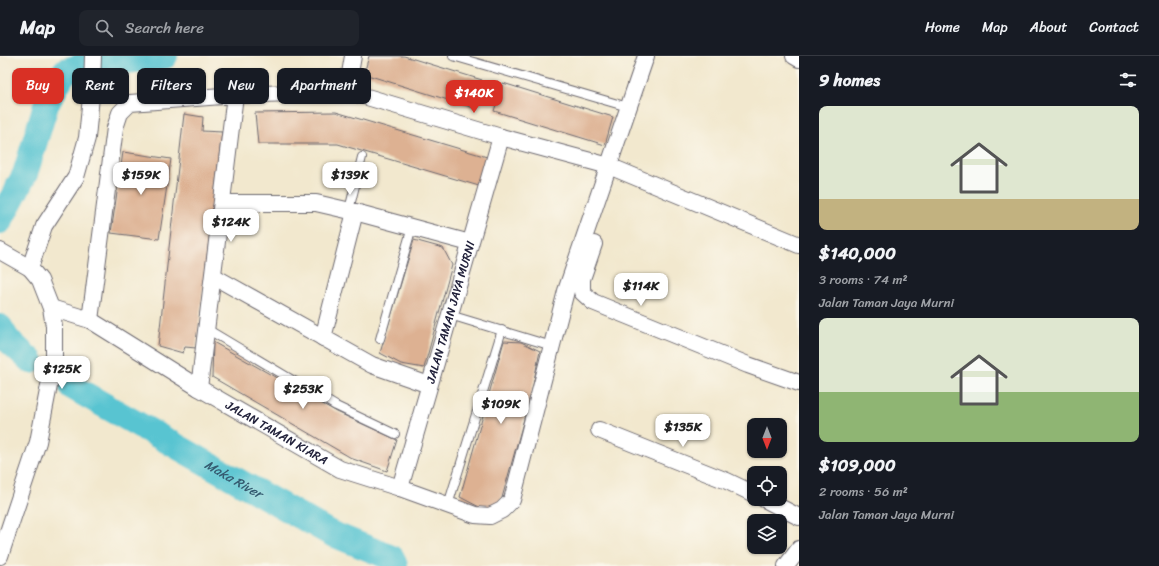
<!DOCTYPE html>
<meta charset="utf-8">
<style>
body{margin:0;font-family:Sriracha,sans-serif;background:#20242c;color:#f1f3f6;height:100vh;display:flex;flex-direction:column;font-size:15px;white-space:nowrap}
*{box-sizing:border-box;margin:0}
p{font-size:13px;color:#9ea1a6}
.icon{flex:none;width:22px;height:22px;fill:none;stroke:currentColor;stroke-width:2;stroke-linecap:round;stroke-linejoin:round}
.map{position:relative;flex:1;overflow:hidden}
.details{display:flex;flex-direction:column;background:#171b24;width:360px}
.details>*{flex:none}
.hud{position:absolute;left:12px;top:12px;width:380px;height:36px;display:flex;gap:8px}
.needle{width:26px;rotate:180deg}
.buttons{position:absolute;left:747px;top:362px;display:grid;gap:8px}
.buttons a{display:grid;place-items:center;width:40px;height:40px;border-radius:8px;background:#171b24;box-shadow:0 1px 3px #0004;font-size:20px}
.price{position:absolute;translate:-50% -34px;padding:0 9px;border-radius:8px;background:#fff;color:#222;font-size:13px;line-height:26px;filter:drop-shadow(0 1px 2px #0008)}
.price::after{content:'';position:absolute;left:50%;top:24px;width:12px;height:9px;margin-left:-6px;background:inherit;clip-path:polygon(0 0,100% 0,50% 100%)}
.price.selected{background:#d93025;color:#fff}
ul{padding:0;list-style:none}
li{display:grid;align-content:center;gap:8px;height:212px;padding:0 20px}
li span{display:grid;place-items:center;height:124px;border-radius:8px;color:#555}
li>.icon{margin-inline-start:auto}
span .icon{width:72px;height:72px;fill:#fffc;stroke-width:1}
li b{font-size:17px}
h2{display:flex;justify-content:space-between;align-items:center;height:48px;padding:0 20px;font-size:17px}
.pill{padding:0 14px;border-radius:8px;background:#171b24;box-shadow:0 1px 3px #0004;font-size:14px;line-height:36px}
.pill.selected{background:#d93025;color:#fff}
header{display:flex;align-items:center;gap:24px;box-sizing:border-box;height:56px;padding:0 20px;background:#171b24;border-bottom:1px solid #363941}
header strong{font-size:19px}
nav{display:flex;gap:22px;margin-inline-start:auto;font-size:14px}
.search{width:280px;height:36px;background:#20242c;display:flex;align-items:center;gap:10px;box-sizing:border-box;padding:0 14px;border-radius:8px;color:#9ea1a6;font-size:15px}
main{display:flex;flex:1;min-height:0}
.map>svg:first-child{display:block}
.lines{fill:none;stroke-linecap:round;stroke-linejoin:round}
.river{stroke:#58c4d1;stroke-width:26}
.building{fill:#ddb192}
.service-casing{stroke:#6b676e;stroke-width:10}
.minor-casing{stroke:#6b676e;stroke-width:18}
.service{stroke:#fff;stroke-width:8}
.minor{stroke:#fff;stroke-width:16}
.labels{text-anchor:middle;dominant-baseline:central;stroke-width:4;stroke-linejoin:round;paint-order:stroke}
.street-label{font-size:12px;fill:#22223b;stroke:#fbf7ec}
.water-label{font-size:13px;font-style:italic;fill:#355b70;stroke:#fbf7ec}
</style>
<header>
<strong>Map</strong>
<div class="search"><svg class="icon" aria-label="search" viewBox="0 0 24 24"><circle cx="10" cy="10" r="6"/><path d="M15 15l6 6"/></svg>Search here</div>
<nav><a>Home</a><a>Map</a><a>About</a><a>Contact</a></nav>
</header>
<main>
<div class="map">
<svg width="799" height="510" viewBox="0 0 799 510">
<rect width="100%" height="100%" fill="#fbf7ec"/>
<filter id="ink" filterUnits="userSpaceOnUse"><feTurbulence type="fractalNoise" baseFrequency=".025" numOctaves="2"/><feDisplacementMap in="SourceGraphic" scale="8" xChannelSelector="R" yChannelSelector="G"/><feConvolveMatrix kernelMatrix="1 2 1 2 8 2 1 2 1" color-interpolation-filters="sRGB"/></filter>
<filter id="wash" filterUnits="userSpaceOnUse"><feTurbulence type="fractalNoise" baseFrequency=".012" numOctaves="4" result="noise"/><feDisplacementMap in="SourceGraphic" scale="16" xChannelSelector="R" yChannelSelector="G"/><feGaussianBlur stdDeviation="0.9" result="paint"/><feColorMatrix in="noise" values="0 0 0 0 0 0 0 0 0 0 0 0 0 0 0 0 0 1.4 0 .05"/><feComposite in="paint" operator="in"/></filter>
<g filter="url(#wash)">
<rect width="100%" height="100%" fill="#f2e8ce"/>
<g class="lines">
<g class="river">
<path d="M0,165l25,-47 21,-69 19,-34 15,-4 85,-11"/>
<path d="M0,271l7,12 24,22"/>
<path id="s1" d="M72,331l258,146 62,25 3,8"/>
</g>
</g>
<g id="blocks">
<path class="building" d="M369,0h35l78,24 -8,28 -110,-34z
M503,27l110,34 -8,28 -111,-34z
M336,56l151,45 -8,29 -141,-42h-80l-3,-31z
M184,58l19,3 -1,14 20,1 -26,216 -11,-1 -2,6 -25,-7z
M123,96l48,7 -12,80 -48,-6z
M414,184l29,8 9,17 -28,103 -23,-4 -21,-11z
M504,285l17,1 19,9 -8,39 -32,115 -17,4 -23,-12z
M213,286l124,70 60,28 -10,31 -34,-12 -141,-82z"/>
</g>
</g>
<g filter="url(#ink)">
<use href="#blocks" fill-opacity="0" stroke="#6b676e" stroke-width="1"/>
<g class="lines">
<g class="service-casing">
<path id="service" d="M453,0l175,51
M349,154l13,-53
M450,259l102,31
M207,273l129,77 59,28
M380,283l32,-112
M448,449l54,-175"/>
</g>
<g class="minor-casing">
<g id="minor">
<path d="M794,0l5,3"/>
<path d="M347,35l6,-35"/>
<path d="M222,147h94l39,9 115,31"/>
<path d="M594,188l-12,35v13l11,10 155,63 51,18"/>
<path d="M0,195l30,17 10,12 11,28 3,18v34l-16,82 -38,114"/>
<path d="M30,212l14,-42 32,-49 11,-39 5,-52 1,-30"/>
<path d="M213,220l159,89 57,20"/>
<path id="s2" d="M51,252l39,12 109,68 141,81 60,19 75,27 15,1 12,-6 10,-10 54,-209 80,-235"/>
<path d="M90,264l25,-192 5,-15 10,-10 105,-8 112,-4 154,46 108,29 190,79"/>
<path d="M323,282l32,-126"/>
<path d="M199,332l36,-293"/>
<path d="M599,374l128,51 27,13"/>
<path id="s3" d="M400,432l101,-351"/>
<path d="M764,443l35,18"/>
<path d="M786,510l13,-17"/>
</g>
</g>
<use href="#service" class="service"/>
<use href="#minor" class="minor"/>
</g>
</g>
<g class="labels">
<g class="street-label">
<text stroke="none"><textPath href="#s3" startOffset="183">JALAN TAMAN JAYA MURNI</textPath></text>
<text stroke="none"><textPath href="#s2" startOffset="259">JALAN TAMAN KIARA</textPath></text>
</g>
<g class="water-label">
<text stroke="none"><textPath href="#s1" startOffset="186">Maka River</textPath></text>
</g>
</g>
</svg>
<div class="buttons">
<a><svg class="needle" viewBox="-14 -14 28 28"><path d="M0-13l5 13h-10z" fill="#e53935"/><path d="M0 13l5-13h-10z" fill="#9ea1a6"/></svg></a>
<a><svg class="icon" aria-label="locate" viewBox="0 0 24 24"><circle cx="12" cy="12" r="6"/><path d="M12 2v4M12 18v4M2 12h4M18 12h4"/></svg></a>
<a><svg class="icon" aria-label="layers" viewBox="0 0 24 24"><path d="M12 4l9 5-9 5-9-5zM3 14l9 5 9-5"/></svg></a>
</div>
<b class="price selected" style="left:474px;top:58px">$140K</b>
<b class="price" style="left:141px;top:140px">$159K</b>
<b class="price" style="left:350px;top:140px">$139K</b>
<b class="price" style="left:231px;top:187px">$124K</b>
<b class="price" style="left:641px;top:251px">$114K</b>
<b class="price" style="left:62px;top:334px">$125K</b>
<b class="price" style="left:303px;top:354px">$253K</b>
<b class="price" style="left:501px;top:369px">$109K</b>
<b class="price" style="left:683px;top:392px">$135K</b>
<div class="hud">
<a class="pill selected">Buy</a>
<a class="pill">Rent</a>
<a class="pill">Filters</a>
<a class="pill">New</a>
<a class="pill">Apartment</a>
</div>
</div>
<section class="details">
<h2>9 homes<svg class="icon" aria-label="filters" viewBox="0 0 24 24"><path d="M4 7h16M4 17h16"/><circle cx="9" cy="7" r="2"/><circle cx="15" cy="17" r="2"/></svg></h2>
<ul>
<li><span style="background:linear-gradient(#dfe7d0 75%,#c2b280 0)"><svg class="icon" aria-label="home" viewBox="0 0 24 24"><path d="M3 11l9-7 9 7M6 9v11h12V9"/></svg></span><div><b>$140,000</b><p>3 rooms · 74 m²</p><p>Jalan Taman Jaya Murni</p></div></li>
<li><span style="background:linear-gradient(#dfe7d0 60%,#8fb573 0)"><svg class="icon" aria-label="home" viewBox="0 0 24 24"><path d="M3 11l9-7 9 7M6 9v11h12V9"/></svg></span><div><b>$109,000</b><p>2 rooms · 56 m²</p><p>Jalan Taman Jaya Murni</p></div></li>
</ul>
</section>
</main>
